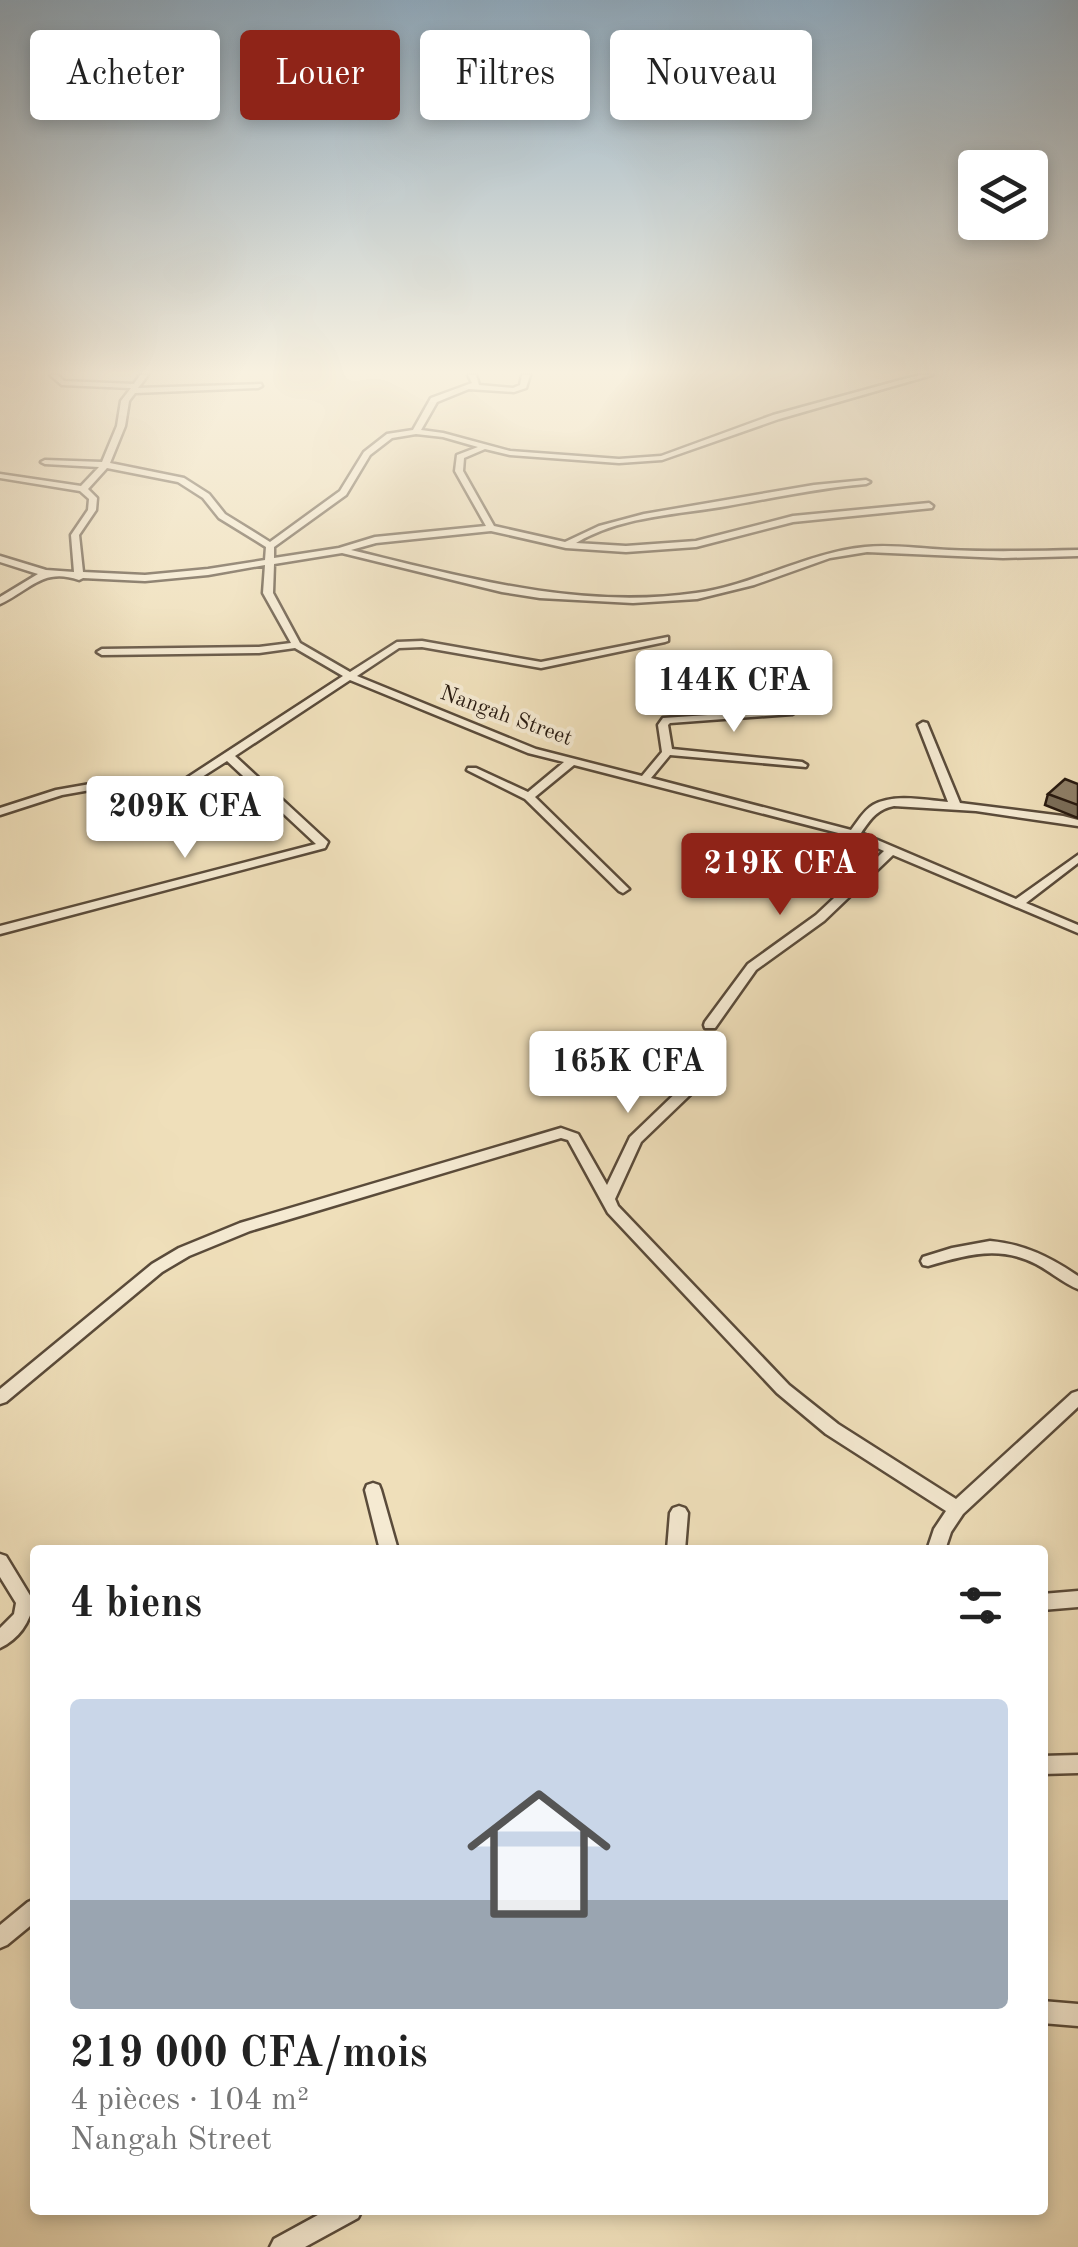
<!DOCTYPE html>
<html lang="fr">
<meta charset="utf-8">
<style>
body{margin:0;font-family:"Old Standard TT",serif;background:#f6f6f6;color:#222;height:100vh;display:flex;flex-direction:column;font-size:38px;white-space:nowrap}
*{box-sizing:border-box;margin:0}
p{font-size:32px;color:#767676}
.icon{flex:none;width:55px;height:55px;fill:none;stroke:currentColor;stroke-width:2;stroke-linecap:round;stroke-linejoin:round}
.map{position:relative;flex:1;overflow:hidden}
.sheet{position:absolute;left:30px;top:1545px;width:1018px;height:670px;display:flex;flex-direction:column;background:#fff;border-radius:10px;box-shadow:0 5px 15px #0003}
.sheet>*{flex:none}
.guide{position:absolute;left:30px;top:30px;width:1020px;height:90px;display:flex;gap:20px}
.fabs{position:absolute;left:958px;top:150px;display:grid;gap:20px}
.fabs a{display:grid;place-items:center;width:90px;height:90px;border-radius:10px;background:#fff;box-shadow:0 5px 15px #0003;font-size:50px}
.price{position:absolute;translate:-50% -85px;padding:0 22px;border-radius:10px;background:#fff;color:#222;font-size:32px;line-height:65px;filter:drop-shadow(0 2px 5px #0008)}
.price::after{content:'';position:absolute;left:50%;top:60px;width:30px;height:22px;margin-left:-15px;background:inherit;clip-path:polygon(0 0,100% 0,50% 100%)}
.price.active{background:#8f2418;color:#fff}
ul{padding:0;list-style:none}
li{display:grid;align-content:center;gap:20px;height:530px;padding:0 40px}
li span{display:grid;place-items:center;height:310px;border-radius:10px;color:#555}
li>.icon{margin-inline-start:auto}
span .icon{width:180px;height:180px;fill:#fffc;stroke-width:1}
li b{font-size:42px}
h2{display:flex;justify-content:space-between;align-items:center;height:120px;padding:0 40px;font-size:42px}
.chip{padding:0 35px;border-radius:10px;background:#fff;box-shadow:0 5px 15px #0003;font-size:35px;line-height:90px}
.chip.active{background:#8f2418;color:#fff}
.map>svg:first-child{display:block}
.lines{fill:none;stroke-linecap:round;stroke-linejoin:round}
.minor-casing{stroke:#5a4b3a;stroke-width:5}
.minor{fill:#f5ead2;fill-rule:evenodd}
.wall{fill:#7b6e59;stroke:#281a10;stroke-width:2.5}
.building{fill:#8f8068;stroke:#281a10;stroke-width:2.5}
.labels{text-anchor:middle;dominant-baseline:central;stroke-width:8;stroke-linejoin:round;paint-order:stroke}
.far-street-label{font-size:22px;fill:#281a10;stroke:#f5ead2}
</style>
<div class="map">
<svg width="1078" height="2247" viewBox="0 0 1078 2247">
<rect width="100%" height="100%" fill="#efdfba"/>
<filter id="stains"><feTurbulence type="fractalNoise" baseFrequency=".002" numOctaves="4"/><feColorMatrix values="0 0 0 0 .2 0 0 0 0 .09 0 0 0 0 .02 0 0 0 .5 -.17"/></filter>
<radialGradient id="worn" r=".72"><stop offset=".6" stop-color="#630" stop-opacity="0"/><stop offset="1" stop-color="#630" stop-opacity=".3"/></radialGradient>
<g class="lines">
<g class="minor-casing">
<path id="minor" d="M50,375h8l6,6 70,3 6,-9h8l-10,13 123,-4 1,2 -4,2 -123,5 -6,8 -4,25 -15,37 74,15 25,16 16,20 45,28 70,-51 24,-39 23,-18 26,-4 18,-32 41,-15 -4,-8h8l3,10 34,3 7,-3 2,-10h8l-4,13 -12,4 -45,-3 -32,13 -16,28 22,3 67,18 109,8 42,-3 112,-41 146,-40h13l-153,44 -117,41 -43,3 -109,-8 -25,-6 -21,9 -1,13 31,55 71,16 34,-16 45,-12 170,-29 52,-5 4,2 -4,2c-47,4 -93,14 -139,22 -51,9 -106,10 -151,37l50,3 70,-5 97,-25 136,-13 4,3 -1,2 -139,14 -97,25 -70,5 -60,-4 -75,-17 -115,12 -25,7c113,27 228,60 345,43 58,-8 110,-40 169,-46 27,-3 56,2 84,3 43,2 86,1 129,0v6l-75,2 -136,-6 -37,6 -76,27 -57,14 -64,4 -93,-5 -38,-6 -160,-39 -68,11 -1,29 27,50 50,29 47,-30 25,-1 119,21 127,-25v4l-3,1 -124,26 -119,-21 -23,1 -42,28 179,73 106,27 20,-24 -4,-27 5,-7 133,-9 1,2 -5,3 -122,9 -2,2 4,24 130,13 5,3 -1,2 -136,-12 -19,23 200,52c7,-9 13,-20 22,-25 20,-12 54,-5 75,-3l-30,-77 5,-3 4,1 33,80 103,13 15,4v6l-102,-15 -82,-5c-17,3 -24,14 -33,27l155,66 62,-44v8l-52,40 52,22v8l-185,-78 -69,66 -68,49 -41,58h-10l-1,-3 1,-3 43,-58 68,-49 68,-64 -34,-15 -276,-71 -39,32 94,92 -6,4 -4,-2 -94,-92 -58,-29 1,-2h8l52,24 36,-30 -36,-9 -178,-73 -115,76 91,84 2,2 -3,6 -325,86v-8l316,-82 -89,-83 -69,44 -62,-16 -34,6 -62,20v-7l56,-18 40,-7 60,15 187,-122 -48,-28 -36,5 -157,2 -5,-3 5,-3 157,-2 32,-4 -28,-50 2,-28 -57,10 -63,6 -62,-3 -4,2c-36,-13 -49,10 -79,24v-7l38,-23 -38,-12v-6l46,14 28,2 -3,-37 17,-25 1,-11 -9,-8 -80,-13v-4l81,12 18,-19 -54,-3 -4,-2 4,-2 57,2 15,-36 4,-25 10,-13 -69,-3zM416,434l27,3 35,10 -21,8 -2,16 31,55 -111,11 -36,11 -65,10v-11l72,-52 24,-40 22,-17zM107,468l71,14 25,16 16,20 47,29 -1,13 -57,9 -63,6 -62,-3 -4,-37 17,-25 1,-12 -9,-9z
M703,1055l7,4 -17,33 -52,50 -26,57 3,7 171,179 49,39 118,75 116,-106 6,-2v16l-115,107 -12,18 -6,18h-18l7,-21 12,-18 -120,-77 -49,-41 -169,-180 -40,-73 -7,-2 -311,93 -61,25 -27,16 -156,130 -6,2v-15l152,-125 27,-16 61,-25 321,-95 17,6 29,51 23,-48 52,-50 14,-28z
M990,1241c34,3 60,16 88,35v13c-15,-6 -27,-17 -42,-25 -37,-19 -70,-9 -108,2l-5,-1 -2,-4 2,-4 29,-9z
M373,1483l6,2 2,5 17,60h-18l-15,-60 2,-5z
M679,1506l6,2 3,5 -3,37h-18l3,-37 3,-5z
M0,1554l6,2 28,46c-4,20 -15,37 -34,46v-20l14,-14 2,-11 -16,-26z
M1078,1591v16l-36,3v-16z
M1078,1755v18l-36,1v-18z
M35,1899v23l-28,23 -7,3v-23l28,-23z
M1042,2001l36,3v22l-36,-3z
M327,2210h35l-4,8 -53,29h-35l4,-8z"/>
</g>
<use href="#minor" class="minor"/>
</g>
<path class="wall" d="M1078,784v34l-33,-13 3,-11z"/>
<path class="building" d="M1065,779l13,5v21l-30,-11z"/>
<linearGradient id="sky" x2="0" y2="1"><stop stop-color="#8faabe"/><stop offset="0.54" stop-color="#f8f1e0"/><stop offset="1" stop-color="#f8f1e0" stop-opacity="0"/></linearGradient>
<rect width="1078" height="690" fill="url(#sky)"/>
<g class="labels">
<g class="far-street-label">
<text transform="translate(506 716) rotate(20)">Nangah Street</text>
</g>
</g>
<rect width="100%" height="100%" filter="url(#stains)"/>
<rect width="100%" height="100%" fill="url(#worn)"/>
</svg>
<div class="fabs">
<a><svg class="icon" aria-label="layers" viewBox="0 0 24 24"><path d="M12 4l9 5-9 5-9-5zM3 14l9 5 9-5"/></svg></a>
</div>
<b class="price" style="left:734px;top:735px">144K CFA</b>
<b class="price" style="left:185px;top:861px">209K CFA</b>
<b class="price active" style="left:780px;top:918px">219K CFA</b>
<b class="price" style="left:628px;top:1116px">165K CFA</b>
<div class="guide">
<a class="chip">Acheter</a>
<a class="chip active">Louer</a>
<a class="chip">Filtres</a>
<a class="chip">Nouveau</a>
</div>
<section class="sheet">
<h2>4 biens<svg class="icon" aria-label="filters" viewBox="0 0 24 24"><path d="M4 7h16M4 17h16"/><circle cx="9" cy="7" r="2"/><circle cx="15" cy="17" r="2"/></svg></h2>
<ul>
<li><span style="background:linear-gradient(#c9d6e8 65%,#9aa5b1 0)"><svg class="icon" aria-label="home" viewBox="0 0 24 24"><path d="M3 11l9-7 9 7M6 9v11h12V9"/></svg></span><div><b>219 000 CFA/mois</b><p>4 pièces · 104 m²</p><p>Nangah Street</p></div></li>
</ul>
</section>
</div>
